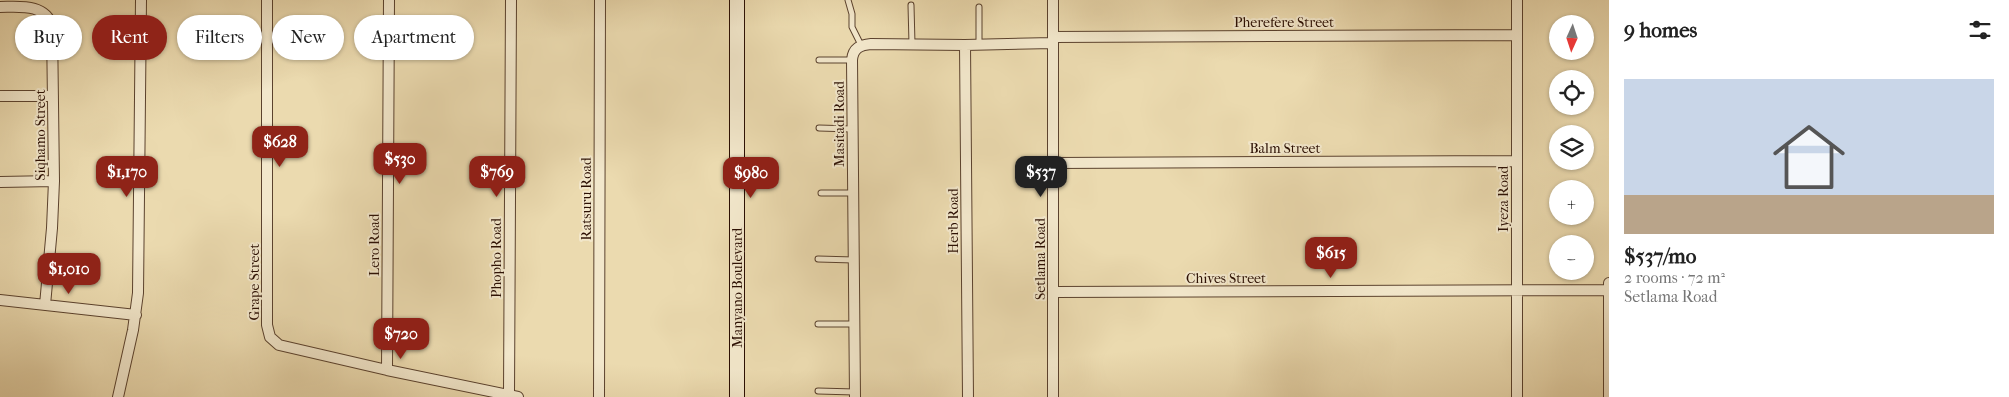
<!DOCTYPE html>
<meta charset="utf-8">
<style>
body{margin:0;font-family:"IM FELL French Canon",serif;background:#f6f6f6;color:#222;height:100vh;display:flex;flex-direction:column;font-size:19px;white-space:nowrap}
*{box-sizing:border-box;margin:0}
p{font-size:16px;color:#767676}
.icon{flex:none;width:28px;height:28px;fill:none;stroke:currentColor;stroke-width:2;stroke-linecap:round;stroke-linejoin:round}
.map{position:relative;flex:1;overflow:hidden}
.details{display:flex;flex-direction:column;background:#fff;width:400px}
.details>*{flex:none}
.top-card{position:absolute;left:15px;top:15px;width:475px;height:45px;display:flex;gap:10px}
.needle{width:32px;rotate:183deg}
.tools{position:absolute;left:1549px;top:15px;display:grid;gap:10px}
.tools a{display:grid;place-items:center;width:45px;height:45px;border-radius:50%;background:#fff;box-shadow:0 1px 4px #0004;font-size:25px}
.price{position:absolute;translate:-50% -42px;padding:0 11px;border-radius:10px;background:#8f2418;color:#fff;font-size:16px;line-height:32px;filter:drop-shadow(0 1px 2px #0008)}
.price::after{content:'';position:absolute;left:50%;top:30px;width:15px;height:11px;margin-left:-8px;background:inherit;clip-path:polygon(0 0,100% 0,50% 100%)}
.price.on{background:#222;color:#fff}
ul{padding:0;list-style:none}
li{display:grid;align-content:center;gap:10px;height:265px;padding:0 15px}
li span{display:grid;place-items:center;height:155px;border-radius:0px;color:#555}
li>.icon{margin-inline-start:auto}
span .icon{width:90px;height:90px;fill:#fffc;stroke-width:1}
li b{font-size:21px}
h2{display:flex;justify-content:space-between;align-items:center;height:60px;padding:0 15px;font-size:21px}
.chip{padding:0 18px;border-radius:22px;background:#fff;box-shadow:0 1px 4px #0004;font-size:18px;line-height:45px}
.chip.on{background:#8f2418;color:#fff}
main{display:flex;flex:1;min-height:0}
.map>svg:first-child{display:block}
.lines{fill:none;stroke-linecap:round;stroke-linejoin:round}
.lane-casing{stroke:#5b422e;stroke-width:7}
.street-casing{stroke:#5b422e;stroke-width:12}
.secondary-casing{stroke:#2b0f03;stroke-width:16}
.lane{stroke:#f2e7cb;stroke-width:5}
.street{stroke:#f2e7cb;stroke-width:10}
.secondary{stroke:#f2e7cb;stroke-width:14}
.labels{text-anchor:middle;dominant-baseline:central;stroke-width:4;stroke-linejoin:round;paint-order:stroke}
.street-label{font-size:14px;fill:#2b0f03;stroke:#f2e7cb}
</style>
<main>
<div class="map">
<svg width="1609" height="397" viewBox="0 0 1609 397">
<rect width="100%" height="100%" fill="#ebdaaf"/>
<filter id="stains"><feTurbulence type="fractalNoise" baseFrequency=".004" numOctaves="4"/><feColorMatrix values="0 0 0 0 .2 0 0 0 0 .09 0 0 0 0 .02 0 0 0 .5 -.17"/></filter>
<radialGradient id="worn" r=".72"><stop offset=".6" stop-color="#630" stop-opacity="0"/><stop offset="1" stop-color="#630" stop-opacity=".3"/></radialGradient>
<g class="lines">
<g class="lane-casing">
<path id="lane" d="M848,0l4,14v13l9,18
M911,5l1,39
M979,45v-38
M819,60h33
M819,128l33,1
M821,193h32
M818,259l36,1
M818,324h36
M818,391l37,1"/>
</g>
<g class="street-casing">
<path id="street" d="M267,0v325l3,12 9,8 108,25 131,27
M1053,0v397
M1517,0v397
M0,7c19,0 45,-4 52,19l2,155 -2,47 -7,77
M1053,37l463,-2
M965,45l3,352
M0,96h53
M1053,163l464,-2
M0,182l54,-1
M1054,292l555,-2
M0,300l136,15
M387,370l2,-370
M509,395l2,-395
M118,397l15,-67 5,-37 3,-293
M599,397l1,-397
M855,397l-3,-337c1,-12 8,-15 19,-16l94,1 88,-2
M1609,397v-114"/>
</g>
<g class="secondary-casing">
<path id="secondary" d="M737,0v397"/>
</g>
<use href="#lane" class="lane"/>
<use href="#street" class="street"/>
<use href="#secondary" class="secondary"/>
</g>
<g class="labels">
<g class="street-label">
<text x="1284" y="22">Pherefere Street</text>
<text transform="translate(839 124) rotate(-90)">Masitadi Road</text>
<text transform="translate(40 135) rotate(-90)">Siqhamo Street</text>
<text x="1285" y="148">Balm Street</text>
<text transform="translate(586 199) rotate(-90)">Ratsuru Road</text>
<text transform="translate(1503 199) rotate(-90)">Iyeza Road</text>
<text transform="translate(953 221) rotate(-90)">Herb Road</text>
<text transform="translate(374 245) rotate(-90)">Lero Road</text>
<text transform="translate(496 258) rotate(-90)">Phopho Road</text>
<text transform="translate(1040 259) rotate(-90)">Setlama Road</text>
<text x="1226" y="278">Chives Street</text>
<text transform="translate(254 282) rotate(-90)">Grape Street</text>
<text transform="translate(737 288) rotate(-90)">Manyano Boulevard</text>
</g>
</g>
<rect width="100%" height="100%" filter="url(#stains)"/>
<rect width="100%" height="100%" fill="url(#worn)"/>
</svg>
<div class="tools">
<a><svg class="needle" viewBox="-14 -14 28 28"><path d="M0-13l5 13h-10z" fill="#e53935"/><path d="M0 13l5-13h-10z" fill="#767676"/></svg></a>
<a><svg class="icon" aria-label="locate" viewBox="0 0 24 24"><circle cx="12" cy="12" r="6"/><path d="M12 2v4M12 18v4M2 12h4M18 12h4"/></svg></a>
<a><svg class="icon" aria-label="layers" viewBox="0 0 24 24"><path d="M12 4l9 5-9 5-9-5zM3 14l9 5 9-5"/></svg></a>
<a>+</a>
<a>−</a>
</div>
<b class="price" style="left:280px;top:168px">$628</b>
<b class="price" style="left:400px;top:185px">$530</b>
<b class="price" style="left:127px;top:198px">$1,170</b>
<b class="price" style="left:497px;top:198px">$769</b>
<b class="price on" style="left:1041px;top:198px">$537</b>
<b class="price" style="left:751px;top:199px">$980</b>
<b class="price" style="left:1331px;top:279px">$615</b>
<b class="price" style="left:69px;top:295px">$1,010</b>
<b class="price" style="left:401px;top:360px">$720</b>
<div class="top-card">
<a class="chip">Buy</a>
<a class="chip on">Rent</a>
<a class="chip">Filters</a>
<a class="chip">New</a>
<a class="chip">Apartment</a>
</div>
</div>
<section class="details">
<h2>9 homes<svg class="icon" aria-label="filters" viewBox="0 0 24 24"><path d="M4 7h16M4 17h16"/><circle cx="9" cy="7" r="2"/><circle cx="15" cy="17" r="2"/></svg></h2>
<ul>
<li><span style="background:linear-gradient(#c9d6e8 75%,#b9a48a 0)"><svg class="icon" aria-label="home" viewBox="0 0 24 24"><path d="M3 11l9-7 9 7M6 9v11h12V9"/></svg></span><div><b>$537/mo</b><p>2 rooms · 72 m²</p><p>Setlama Road</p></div></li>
</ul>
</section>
</main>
